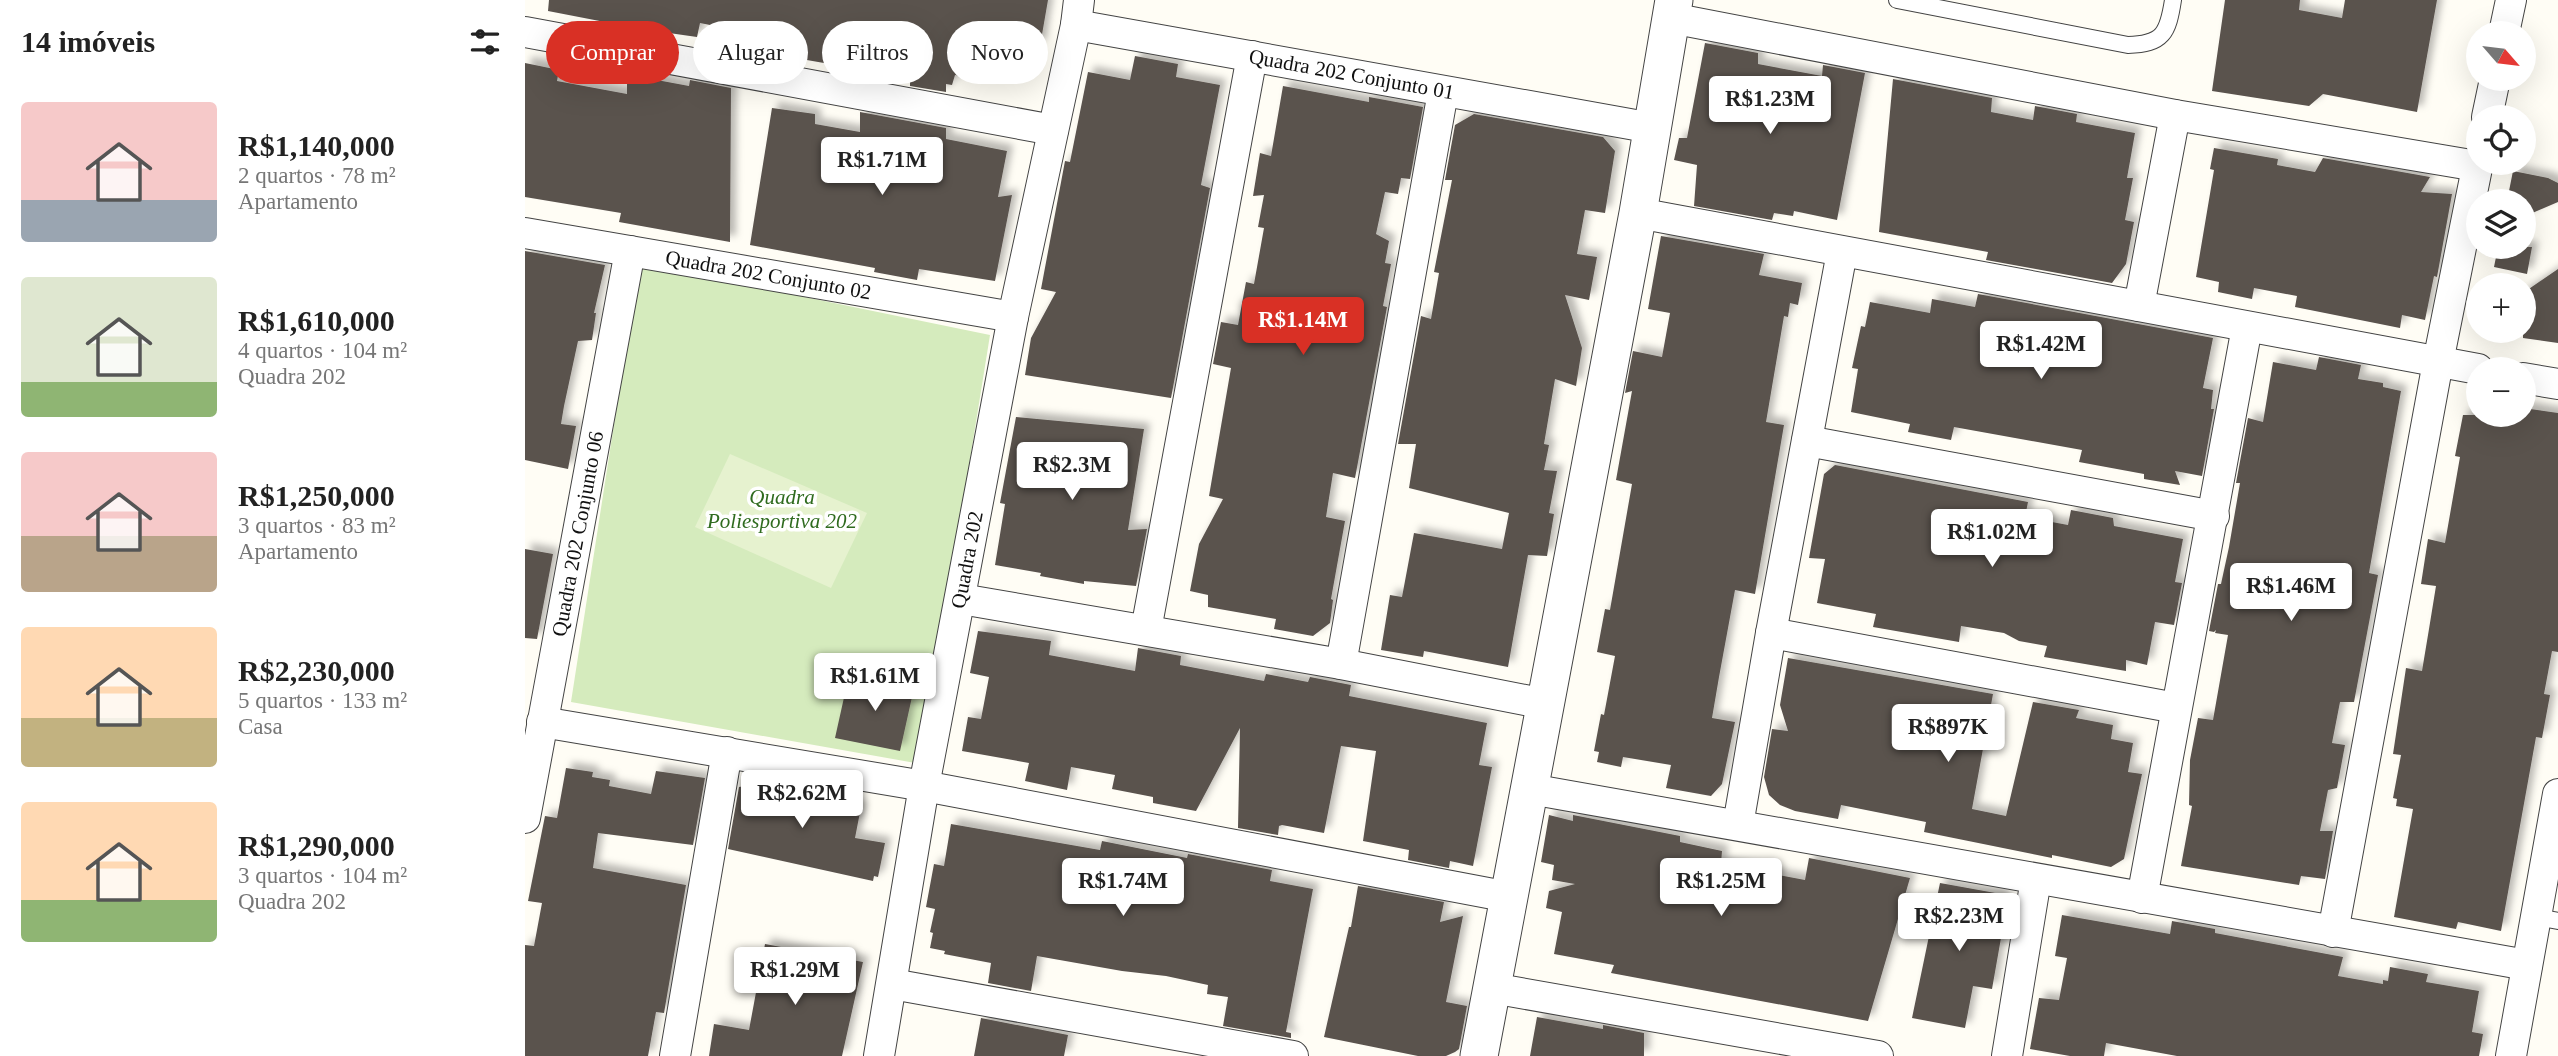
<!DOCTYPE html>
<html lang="pt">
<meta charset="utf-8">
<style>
body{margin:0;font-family:"Times New Roman",serif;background:#f6f6f6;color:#222;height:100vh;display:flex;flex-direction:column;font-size:26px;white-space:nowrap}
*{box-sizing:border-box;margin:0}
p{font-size:23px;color:#767676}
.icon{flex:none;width:38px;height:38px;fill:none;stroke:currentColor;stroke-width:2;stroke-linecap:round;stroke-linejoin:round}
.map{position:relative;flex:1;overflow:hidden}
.details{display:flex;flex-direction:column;background:#fff;width:525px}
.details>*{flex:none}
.top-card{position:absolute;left:21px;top:21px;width:665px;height:63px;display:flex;gap:14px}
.needle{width:46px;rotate:118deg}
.tools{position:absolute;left:1941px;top:21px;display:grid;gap:14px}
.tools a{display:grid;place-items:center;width:70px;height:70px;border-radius:50%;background:#fff;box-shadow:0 7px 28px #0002;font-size:35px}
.price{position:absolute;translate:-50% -60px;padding:0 16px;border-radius:7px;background:#fff;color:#222;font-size:23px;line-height:46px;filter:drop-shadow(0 2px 4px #0008)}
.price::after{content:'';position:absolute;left:50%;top:42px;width:21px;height:16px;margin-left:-10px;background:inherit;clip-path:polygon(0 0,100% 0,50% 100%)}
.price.selected{background:#d93025;color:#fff}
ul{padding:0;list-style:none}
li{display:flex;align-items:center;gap:21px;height:175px;padding:0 21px}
li span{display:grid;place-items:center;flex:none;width:196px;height:140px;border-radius:7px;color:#555}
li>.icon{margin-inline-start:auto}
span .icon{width:84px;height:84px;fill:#fffc;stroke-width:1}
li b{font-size:30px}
h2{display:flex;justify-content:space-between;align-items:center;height:84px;padding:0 21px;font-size:30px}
.pill{padding:0 24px;border-radius:32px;background:#fff;box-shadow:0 7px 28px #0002;font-size:24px;line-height:63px}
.pill.selected{background:#d93025;color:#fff}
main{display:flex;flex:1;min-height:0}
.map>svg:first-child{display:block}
.green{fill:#d5ebbd}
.pitch{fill:#e6f2cf}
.building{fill:#5a524d;filter:url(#shadow)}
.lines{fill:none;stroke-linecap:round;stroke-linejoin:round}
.service-casing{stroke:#444;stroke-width:18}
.minor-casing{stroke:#444;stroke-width:32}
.tertiary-casing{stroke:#444;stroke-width:39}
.service{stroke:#fff;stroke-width:16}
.minor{stroke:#fff;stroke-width:30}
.tertiary{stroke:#fff;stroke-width:37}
.labels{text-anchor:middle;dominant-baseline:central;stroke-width:7;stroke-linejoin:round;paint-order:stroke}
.street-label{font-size:21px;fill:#111;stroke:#fff}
.park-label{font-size:21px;font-style:italic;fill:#2f6b1f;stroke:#fff}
</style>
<main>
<section class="details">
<h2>14 imóveis<svg class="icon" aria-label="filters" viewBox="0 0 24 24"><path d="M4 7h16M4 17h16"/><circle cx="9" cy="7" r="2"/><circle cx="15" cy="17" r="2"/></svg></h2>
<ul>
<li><span style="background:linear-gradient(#f6c9c9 70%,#9aa5b1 0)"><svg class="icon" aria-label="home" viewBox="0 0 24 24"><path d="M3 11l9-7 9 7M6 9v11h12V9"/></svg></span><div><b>R$1,140,000</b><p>2 quartos · 78 m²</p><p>Apartamento</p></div></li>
<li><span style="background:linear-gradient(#dfe7d0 75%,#8fb573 0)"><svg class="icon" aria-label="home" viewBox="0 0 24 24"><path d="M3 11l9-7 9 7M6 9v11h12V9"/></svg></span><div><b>R$1,610,000</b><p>4 quartos · 104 m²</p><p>Quadra 202</p></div></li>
<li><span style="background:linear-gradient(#f6c9c9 60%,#b9a48a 0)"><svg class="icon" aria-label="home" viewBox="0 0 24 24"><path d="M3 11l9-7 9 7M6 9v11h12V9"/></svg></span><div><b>R$1,250,000</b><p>3 quartos · 83 m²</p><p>Apartamento</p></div></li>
<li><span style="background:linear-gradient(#ffd9b3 65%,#c2b280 0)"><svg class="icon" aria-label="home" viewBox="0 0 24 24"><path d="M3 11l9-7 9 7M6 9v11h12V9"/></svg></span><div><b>R$2,230,000</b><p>5 quartos · 133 m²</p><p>Casa</p></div></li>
<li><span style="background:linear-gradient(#ffd9b3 70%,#8fb573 0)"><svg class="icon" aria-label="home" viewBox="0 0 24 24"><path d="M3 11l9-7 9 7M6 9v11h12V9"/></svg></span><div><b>R$1,290,000</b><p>3 quartos · 104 m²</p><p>Quadra 202</p></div></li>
</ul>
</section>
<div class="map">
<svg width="2033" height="1056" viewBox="0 0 2033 1056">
<defs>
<filter id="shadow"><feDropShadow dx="6" dy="-6" stdDeviation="3.5" flood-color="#0004"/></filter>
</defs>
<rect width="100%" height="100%" fill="#fffdf5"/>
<path class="green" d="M114,263l351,72 -69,429 -350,-62z"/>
<path class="pitch" d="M205,454l137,59 -36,75 -136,-61z"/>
<path class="building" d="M24,0h499l-8,46 -44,-8 -8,43 -33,-6 -3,10 -6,-1v8l-36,-6v-19l-42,-7 1,-5 -37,-7 -8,15 -85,-15 1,-17 -40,-8 -3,14 -56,-8 -93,-18z
M1700,0h75l-1,10 43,8 3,-18h92l-20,112 -94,-18 -14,12 -97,-15z
M1180,43l53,10v11l64,12 1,-11 42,8 -28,147 -43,-9 -1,5 -19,-3 -2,7 -78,-14 3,-41 -23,-5 5,-22h8z
M610,56l43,8 -2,13 44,8 -19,100 9,3 -39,210 -146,-23 6,-37 25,-46 -15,-3 24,-128 5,1 18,-90 42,8z
M0,63l34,7 -2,11 70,13v-13l16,3 3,-6 43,8 1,-6 41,8 -1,154 -111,-20 2,-9 -96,-16z
M1368,79l99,19 -1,14 42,8 2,-14 42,8 -1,8 59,11 -8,45h6l-8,42 9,2 -8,42 -14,19 -126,-23 2,-8 -109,-20z
M758,86l86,16v-5l54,10 -13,72 -9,-1 -3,16 -13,-2 -9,42 13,7 -4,22 6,1 -8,42 4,1 -32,171 -22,-5 -7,44 19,4 -14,78 2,1 -3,23 -17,13 -39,-7 2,-10 -68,-12v-12l-18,-4 9,-47 24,-45 -14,-3 22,-128 -18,-4 8,-42 17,3 8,-43 8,2 10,-56 -6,-1 6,-32 -11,1 7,-43 11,3z
M247,108l43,6v10l45,8v-20l86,16v11l61,12 -9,46 14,-2 -17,86 -76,-12 -2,11 -43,-8 1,-4 -125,-23z
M949,114l129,23 12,14 -10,62 -20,-3 -8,44 20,3 -8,43 -24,-5 17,53 -6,38 -21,-7 -11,65 5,1 -5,25 13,1 -8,42 5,1 -7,42 -19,-1 -20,112 -84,-16 -1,6 -42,-7 9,-55 12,2 12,-64 88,16 7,-36 -100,-25 7,-44h-18l23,-128 10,3 8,-46 -5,-1 18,-92h-7l10,-55z
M1689,148l64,11 -1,6 38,7 8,-14 107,19 -9,15 31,2 -15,83 -3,-1 -9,44 -23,-5 -2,13 -105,-21 2,-11 -43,-8 -2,11 -34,-7 1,-10 -23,-5 18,-107 -4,-1z
M1988,171l35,7 10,5v19l-35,15v-16h-16z
M1136,236l103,18 -5,21 43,8 -4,22 -8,-2 -2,14 -4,-1 -18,106 18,3 -29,169 -20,-4 -16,87 -7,41 23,4 -13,62 -11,12 -45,-8 5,-23 -48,-8 -2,10 -24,-5 2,-10 -5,-1 7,-37 3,1 11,-59 -18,-4 8,-43 5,1 22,-126 -16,-4 16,-89 -7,2 8,-42 29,6 8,-44 -22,-4z
M1973,247h34l-5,27 -33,-7z
M0,251l80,14 -11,48h2l-4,27 -14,1 -14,65 -3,18 15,2 -8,43 -43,-9z
M2033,269v74l-35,-5v-45z
M1453,294l235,44 -10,50 10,2 -2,19h3l-12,67 -27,-5 5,14 -36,-6v-5l-65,-12 3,-12 -128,-23 -3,13 -43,-8 2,-8 -59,-12 7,-43 -6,-1 9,-42 4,1 5,-25 60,11 2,-14 43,8z
M1794,357l42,8 -3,14 25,4v4l18,4 -32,182 9,2 -24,127h-14l-8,41 13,2 -8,43 -9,2 -8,41h13l-8,48 -24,-3 -2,9 -118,-19 11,-60 -3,-1 1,-45 8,-42 15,2 15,-85 -13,-2 1,-3 -2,2 -5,-1 9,-47h3l8,-37 11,-64h-4l12,-65 15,4 10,-60 43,8z
M1998,408l35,5v239l-6,-1 -8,43 6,1 -8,43 -6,-1 -35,194 -43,-9 -2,7 -62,-12 19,-108 -17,-3 1,-7 -4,-1 8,-43 -8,-1 13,-86 16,3 7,-42 7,-43 -15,-2 7,-45 17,4 15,-86 -5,-1 8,-41h60z
M491,417l128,12 -16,101 19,-1 -11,57 -52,-5v3l-44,-8 1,-3 -46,-8 10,-61 -5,-1z
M1310,465l193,37 -3,15 43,8 3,-15 42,8 1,8 69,13 -8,43 7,1 -8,42 -19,-3 -8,43 -21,-5v11l-82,-14 3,-11 -28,-5 -15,-8 -43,-7 -2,16 -86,-15 3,-13 -59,-11 8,-44 -16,-1 15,-84z
M0,549l28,5 -16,85 -12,-1z
M453,631l73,10 -2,14 86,16 3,-23 43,8 -1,9 84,16 2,-7 42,8 2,-5 41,8 -2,11 138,27 -8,42 13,2 -19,99 -23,-5 -1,7 -41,-8 1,-10 -46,-9 13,-90 -35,-5 -17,87 -42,-8 -3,1 -1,9 -40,-7 2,-100 -44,83 -43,-8v-6l-41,-8 3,-14 -44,-8 -4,23 -42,-9 4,-18 -67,-12 6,-34 13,2 8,-42 -19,-4z
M1263,658l205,36 -21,115 34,7 27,-114 46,8 -3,8 37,7 -2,14 22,4 -5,29 14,2 -18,85 -13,8 -59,-12v3l-128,-26 2,-10 -85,-17 -3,14 -43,-8 -15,-6 -11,-10 -5,-18 8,-48 16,2 -8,-26z
M324,675l65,13 -14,63 -65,-13z
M41,768l27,4 -1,5 18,3 -1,6 42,8 5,-23 49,7 -12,67 -95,-12 -5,35 93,17 -22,128 -8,-1 -8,44h-123v-111l9,1 8,-43 -14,-2 17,-85 12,2z
M240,777l42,7 -1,11 55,12 -6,31 30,5 -7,34 -4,-1 -1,5 -145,-32 11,-62 23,-4z
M1024,815l24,6v-6l107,21v6l42,9 -1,13 84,16 4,-22 101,20 -42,143 -257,-48 3,-8 -60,-11 8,-42 -16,-4 3,-17 26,-7 -23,-4 2,-15 -13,-3z
M426,824l149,26 2,-9 85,17 1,-4 84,16 -2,11 43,8 -27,143 5,1v5l-68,-12 5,-29 -21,-3 1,-9 -42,-9 -44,-5 -85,-15 -6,35 -43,-8 3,-20 -47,-9 1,-3 -15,-3 3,-15 -3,-1 5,-23 -9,-2 8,-43 10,2z
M1415,883l61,11 6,10 -15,85 -19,-3 -8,42 -53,-10z
M833,886l86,16 -4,20 23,-6 -17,86 21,4 -8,43 -4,3 -9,4h-28l-94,-19 25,-110h2z
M1537,915l108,19 2,-13 43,8v4l128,24 -5,19 45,8v-4l5,1 2,-14 38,7 -2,8 53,9 -7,41 11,2 -4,22h-302l-71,-13 -2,13h-34l-40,-7 9,-51 20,2 8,-42 -12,-2z
M240,944l98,18 -21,94h-133l5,-32 35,6z
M1012,1017l66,12v-4l41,8v23h-114z
M456,1018l87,17 -4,21h-90z"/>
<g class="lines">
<g class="service-casing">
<path id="service" d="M1372,0l231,45c35,-1 40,-12 45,-45
M2012,917l21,4"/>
</g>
<g class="minor-casing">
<g id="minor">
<path d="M1146,18l504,97 302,51"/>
<path id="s1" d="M551,25l576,103"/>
<path d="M0,32l528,98"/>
<path d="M1979,33l7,-33"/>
<path d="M1962,117l8,-38"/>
<path d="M1113,213l840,156"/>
<path id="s2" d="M0,233l488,84"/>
<path d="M1614,306l36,-191"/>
<path d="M1998,378l35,6"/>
<path d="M1282,441l407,75"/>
<path d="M436,599l380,65 204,40"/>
<path d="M621,630l106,-574"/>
<path d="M1246,633l405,75"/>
<path d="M816,664l102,-572"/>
<path d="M17,722l382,64 585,111"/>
<path d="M1005,789l997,176"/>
<path id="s3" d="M0,818l105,-567"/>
<path d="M1213,825l33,-192 71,-381"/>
<path d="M1617,898l105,-571"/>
<path d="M1808,932l105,-570 40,-199"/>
<path d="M367,984l401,72"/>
<path d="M967,988l386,68"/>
<path d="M150,1056l52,-304"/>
<path id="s4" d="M354,1056l45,-270 89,-469 63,-292 3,-25"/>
<path d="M1482,1056l29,-177"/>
<path d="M1986,1056l47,-262"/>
</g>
</g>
<g class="tertiary-casing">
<path id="tertiary" d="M954,1056l159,-843 36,-213"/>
</g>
<use href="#service" class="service"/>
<use href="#minor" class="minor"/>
<use href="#tertiary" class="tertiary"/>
</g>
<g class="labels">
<g class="street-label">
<text stroke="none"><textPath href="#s1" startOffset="280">Quadra 202 Conjunto 01</textPath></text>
<text stroke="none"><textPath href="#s2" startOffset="247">Quadra 202 Conjunto 02</textPath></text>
<text stroke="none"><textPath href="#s3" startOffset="289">Quadra 202 Conjunto 06</textPath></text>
<text stroke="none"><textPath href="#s4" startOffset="504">Quadra 202</textPath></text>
</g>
<g class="park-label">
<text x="257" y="497">Quadra<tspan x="257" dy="24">Poliesportiva 202</tspan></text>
</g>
</g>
</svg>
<div class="tools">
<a><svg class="needle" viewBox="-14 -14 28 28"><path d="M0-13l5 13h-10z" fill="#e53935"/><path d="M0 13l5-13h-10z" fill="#767676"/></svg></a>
<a><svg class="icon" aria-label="locate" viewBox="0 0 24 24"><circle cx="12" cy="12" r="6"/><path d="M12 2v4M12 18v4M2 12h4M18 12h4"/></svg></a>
<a><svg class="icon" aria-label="layers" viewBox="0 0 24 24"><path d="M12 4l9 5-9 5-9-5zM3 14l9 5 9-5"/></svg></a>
<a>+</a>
<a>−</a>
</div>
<b class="price" style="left:1245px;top:136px">R$1.23M</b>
<b class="price" style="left:357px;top:197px">R$1.71M</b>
<b class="price selected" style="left:778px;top:357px">R$1.14M</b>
<b class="price" style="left:1516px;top:381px">R$1.42M</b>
<b class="price" style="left:547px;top:502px">R$2.3M</b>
<b class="price" style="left:1467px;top:569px">R$1.02M</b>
<b class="price" style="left:1766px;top:623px">R$1.46M</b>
<b class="price" style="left:350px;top:713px">R$1.61M</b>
<b class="price" style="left:1423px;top:764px">R$897K</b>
<b class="price" style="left:277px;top:830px">R$2.62M</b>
<b class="price" style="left:598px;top:918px">R$1.74M</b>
<b class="price" style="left:1196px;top:918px">R$1.25M</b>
<b class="price" style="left:1434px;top:953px">R$2.23M</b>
<b class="price" style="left:270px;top:1007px">R$1.29M</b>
<div class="top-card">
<a class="pill selected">Comprar</a>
<a class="pill">Alugar</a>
<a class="pill">Filtros</a>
<a class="pill">Novo</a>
</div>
</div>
</main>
